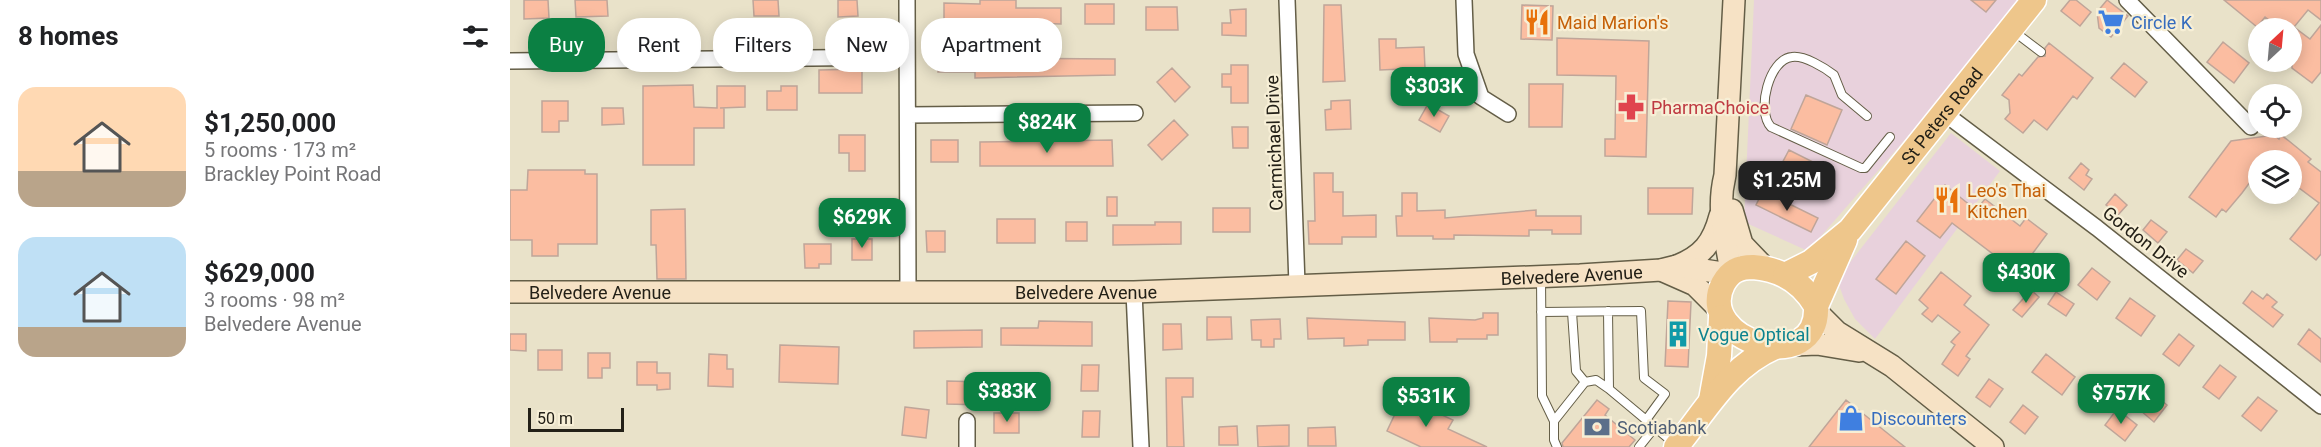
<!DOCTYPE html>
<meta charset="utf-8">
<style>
body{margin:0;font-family:Roboto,sans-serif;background:#f2f2f2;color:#202124;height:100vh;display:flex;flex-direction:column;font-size:22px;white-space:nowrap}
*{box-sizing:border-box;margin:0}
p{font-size:20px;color:#757577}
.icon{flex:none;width:33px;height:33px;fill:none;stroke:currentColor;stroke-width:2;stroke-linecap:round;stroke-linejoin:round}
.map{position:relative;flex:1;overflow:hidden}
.panel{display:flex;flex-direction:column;background:#fff;width:510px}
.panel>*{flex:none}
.banner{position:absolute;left:18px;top:18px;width:570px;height:54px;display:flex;gap:12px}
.needle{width:39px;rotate:26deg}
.buttons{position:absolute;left:1738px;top:18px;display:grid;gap:12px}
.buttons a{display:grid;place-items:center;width:54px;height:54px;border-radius:50%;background:#fff;box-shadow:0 3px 15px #0003;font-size:30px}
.scale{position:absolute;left:18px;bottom:15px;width:96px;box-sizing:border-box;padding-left:6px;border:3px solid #232017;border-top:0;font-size:16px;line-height:21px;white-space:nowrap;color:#232017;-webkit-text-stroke:4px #f7efd6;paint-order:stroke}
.price{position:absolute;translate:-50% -51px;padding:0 14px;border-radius:12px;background:#0b8043;color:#fff;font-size:20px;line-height:39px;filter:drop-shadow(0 2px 3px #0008)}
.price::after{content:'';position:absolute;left:50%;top:36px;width:18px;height:14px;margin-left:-9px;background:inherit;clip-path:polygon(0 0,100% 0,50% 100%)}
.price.on{background:#222;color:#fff}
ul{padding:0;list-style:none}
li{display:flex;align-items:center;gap:18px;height:150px;padding:0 18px}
li span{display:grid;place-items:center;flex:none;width:168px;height:120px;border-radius:18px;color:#555}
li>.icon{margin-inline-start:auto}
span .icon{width:72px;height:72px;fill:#fffc;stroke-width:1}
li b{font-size:26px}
h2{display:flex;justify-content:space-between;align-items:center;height:72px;padding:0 18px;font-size:26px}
.pill{padding:0 21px;border-radius:24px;background:#fff;box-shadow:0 3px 15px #0003;font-size:21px;line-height:54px}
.pill.on{background:#0b8043;color:#fff}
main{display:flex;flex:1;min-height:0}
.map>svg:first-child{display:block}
.commercial{fill:#e8d1dc}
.building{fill:#fbbda1;stroke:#bfa599;stroke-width:1.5}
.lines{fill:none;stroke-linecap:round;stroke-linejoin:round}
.lane-casing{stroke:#645e47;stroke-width:10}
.street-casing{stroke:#645e47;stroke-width:18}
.secondary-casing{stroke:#645e47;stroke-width:24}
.primary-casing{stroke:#fff;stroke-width:27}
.lane{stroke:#fff;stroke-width:8}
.street{stroke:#fff;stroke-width:15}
.secondary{stroke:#f6e2c5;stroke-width:21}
.primary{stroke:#eec68b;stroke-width:24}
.labels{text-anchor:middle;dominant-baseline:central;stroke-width:4.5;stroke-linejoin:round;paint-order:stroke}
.food-label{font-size:18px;fill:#c56008;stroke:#f7efd6;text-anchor:start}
.shop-label{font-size:18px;fill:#366cbe;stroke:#f7efd6;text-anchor:start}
.health-label{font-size:18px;fill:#be3a42;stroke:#f7efd6;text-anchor:start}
.street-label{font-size:18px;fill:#232017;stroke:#f7efd6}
.culture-label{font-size:18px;fill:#0d838f;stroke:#f7efd6;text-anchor:start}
.service-label{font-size:18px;fill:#4e5e75;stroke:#f7efd6;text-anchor:start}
</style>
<main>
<section class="panel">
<h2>8 homes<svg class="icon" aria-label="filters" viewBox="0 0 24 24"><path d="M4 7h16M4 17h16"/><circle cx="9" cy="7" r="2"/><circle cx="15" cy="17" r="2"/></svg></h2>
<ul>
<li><span style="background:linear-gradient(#ffd9b3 70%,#b9a48a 0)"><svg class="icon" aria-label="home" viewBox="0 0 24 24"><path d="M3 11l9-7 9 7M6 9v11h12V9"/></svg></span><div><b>$1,250,000</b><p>5 rooms · 173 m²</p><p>Brackley Point Road</p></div></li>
<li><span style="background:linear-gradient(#bfe0f5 75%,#b9a48a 0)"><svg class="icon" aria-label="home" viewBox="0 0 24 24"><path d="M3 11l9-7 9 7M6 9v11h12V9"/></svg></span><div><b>$629,000</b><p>3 rooms · 98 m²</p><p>Belvedere Avenue</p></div></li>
</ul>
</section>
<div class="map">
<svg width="1811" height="447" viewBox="0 0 1811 447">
<rect width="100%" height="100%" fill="#e9e2c9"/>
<path class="commercial" d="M1244,0h269l-19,26 -196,225 -64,-29z
M1441,133l49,38 -125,168 -20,-20 -11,-20 -5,-14 2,-11z"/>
<path class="building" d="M14,0h24l1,18 -25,1z
M65,0h32l1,16 -32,1z
M243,0h25l1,16h-25z
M328,0h19l1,16 -20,1z
M470,0h36v8h45v16l-60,-2v4h-28v26h27v6l115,1v16l-140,3v-6h-37v-25h21v-25h-15v-19l36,1z
M1461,0h25l-10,12z
M1560,0h6l15,12 -11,14 -19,-15z
M1597,0l21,16 -17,21 -12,-9 -2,-16z
M1714,0h97v20l-13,-10 -14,17 16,12 11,-14v47l-9,11 -20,-15v-40h-13l-14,-11 -8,10z
M575,4h29v20h-29z
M814,5h17l4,76 -22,1z
M1012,5l31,1 -1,34 -31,-1z
M636,7h31l1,23h-32z
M736,9v27l-24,-1v-12h9l-1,-13z
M1047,38l92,3 -3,116 -41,-1v-17h10l1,-63 -59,-1z
M869,39h17v9l28,-1 1,21 -45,2z
M1713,42l26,21 -15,20 -27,-21z
M1539,43l44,35 -16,21 -4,-3 -26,34 -13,-10 -11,13 -18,-14 5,-6 -1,-13 -7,-5 17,-21 3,2 16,-19 7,-1v-8z
M1614,63l23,19 -12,15 -24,-19z
M721,65h17v38h-17v-16h-9v-13h9z
M662,68l18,19 -15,15 -18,-20z
M352,69v24h-43v-23z
M1019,84h34l-1,43h-33z
M183,85l1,22 23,1v-22h28v21l-25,1h4v20h-30v37h-51v-79z
M271,86h16v24h-30v-19h14z
M1296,95l36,15 -15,35 -36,-16z
M840,100l1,29 -25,1 -1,-20 6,-1v-8z
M32,101h26v20h-9v11h-17z
M918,104l21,12 -9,16 -21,-12z
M92,108h21l1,16 -22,1z
M664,120l14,15 -26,25 -14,-15z
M722,127h16v21h-15z
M329,135h26v36h-16v-18h-10z
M1764,135l5,4 2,-4 8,6 22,18 -3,3 13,10v82l-5,6 -26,-21 29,-36 -20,-15 -7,9v-37h-33v10l-17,23 -16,19 -4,-3 -6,8 -27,-20 42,-56z
M421,140h27v22h-27z
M602,140l1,26h-133v-24z
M1279,150l34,17 -9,19 -35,-17z
M1571,163l8,7 -3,5 6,4 -8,11 -15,-12z
M18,170h57v4h12v70h-39v12h-26v-16h-22v-50h17z
M804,173h19v19h10v24l33,-1v22h-34v7h-33l-1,-23h7z
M1435,185l31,25 9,-11 35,27 6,-8 21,16 -29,39 -66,-50 -12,15 -23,-17z
M1138,188h45l-1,26h-44z
M1253,191l55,27 -7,14 -55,-27z
M892,193h15v18l28,-1v8l91,-8v6h45v18h-29v-4h-23v6l-75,-1v4h-21v-3h-36l-1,-20h6z
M1605,194l12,11 -9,10 -12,-10z
M597,197h10v19h-10z
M703,208h37v24h-37z
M175,209l1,70h-29l-1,-34h-5v-35z
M487,219h38v24h-38z
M1641,220l16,12 -9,11 -15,-13z
M556,222h21v19h-21z
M645,222h26v22l-68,1v-20h42z
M416,231h19v21h-18z
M342,239h20v21h-20z
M1396,241l19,15 -29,38 -20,-15z
M294,244h27v20h-12v4h-14z
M1676,249l17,12 -10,12 -16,-13z
M1582,268l18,14 -13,18 -19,-15z
M1431,272l30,24 -7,9 25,20 -23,31 4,3 -12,17 -16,-12 13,-19 -4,-3 9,-10 -22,-17 -6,7 -10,-8 6,-6 -9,-8z
M1521,290l8,7 -17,20 -9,-7z
M1742,291l11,8 4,-5 10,8 -5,5 11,8 -10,12 -30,-24z
M1546,292l18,12 -8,12 -18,-12z
M1620,298l25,18 -14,20 -25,-18z
M1158,301l23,1 -3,65 -23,-1z
M973,313h15v22h-11v4h-30v3h-27l-1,-24 46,2 8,-2z
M697,317h24l1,22 -25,1z
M797,318l98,4v18h-37v5l-24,1v-8l-36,1z
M770,319l1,20h-7v8h-13v-7h-9l-1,-20z
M529,321l53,1v24l-91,-1v-17h37z
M653,324h18l1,25 -19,1z
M1799,329l12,10v23l-23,-18z
M472,330v17l-68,1v-17z
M0,334h16v17l-16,-1z
M1669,334l15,12 -15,20 -16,-12z
M270,345l59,2 -1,37 -59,-2z
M28,350h24v20h-24z
M78,353h22v15h-8v10h-14z
M199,354l18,1v14h6v18l-25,-1z
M1536,354l29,23 -13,18 -30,-23z
M127,362h20v11h13v16l-13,1v-5h-20z
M572,365h17l-1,26h-17z
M1710,365l16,12 -17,22 -16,-12z
M656,378h27v19h-11l2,50h-17z
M1479,379l14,10 -13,18 -14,-10z
M437,381l36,1v23l-36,-1z
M1644,394l13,11 -13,17 -13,-11z
M893,397l50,23 -5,9 39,18h-66l-34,-16z
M1748,397l19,14 -16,20 -19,-15z
M1087,400l12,9 -4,6 30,25 -6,7h-66l-1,-4z
M1336,400l45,36 14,11h-96z
M1513,405l15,12 -13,17 -15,-12z
M395,407l24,3 -3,28 -24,-3z
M1607,409l20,16 -12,16 -20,-16z
M573,411h17l-1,26h-17z
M484,413h25v20h-25z
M779,425v21l-31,1 -1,-21z
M727,426l1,19h-19v-18z
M825,427l1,19h-28v-18z"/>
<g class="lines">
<g class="lane-casing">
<path id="lane" d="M1502,30l29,22
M1357,116l-25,-21 -8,-20c-9,-7 -30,-20 -42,-18 -23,2 -36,54 -21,70l90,41h4l25,-31
M1031,278l1,118 12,25v19l3,7
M1098,311l1,78 66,55
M1031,312l100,-1 3,67 21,16 -19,26
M1075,382l11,-2 13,9
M1044,421l31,-39 -9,-11 -4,-59
M1129,447l16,-20"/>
</g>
<g class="street-casing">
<path id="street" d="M397,0l1,291
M777,0l10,285
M954,0l2,54 15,43 27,17
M1617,0l124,127
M0,61l397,-4
M1434,113l153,115 224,178
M398,115l227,-2
M624,292l7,155
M457,421v26"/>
</g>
<g class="secondary-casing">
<g id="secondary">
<path d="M1222,210l10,34 23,24"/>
<path d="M1167,266c25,-10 36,-23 43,-50"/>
<path d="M1151,270l34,15 24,24"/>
<path d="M1221,273c-5,-36 -15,-61 -6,-98l9,-175"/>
<path id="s1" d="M0,292h624l446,-17 81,-5 16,-4 52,8"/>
<path d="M1306,311l21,21 55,34 101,81"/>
<path d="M1284,345l23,-1 42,7"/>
</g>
</g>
<g class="primary-casing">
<g id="primary">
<path d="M1243,267c28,2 49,15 63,39 4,73 -122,35 -93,-22 7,-13 16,-17 30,-17z"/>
<path id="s2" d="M1275,275l26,-13 39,-32 184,-230"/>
<path d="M1306,306l29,-66"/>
<path d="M1201,400l8,-44 2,-39"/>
<path d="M1166,447c31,-38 53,-80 99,-100"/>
</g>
</g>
<use href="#lane" class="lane"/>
<use href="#street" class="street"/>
<use href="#secondary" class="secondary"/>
<use href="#primary" class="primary"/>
</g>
<defs>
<g id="restaurant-bare" transform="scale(2.07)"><path d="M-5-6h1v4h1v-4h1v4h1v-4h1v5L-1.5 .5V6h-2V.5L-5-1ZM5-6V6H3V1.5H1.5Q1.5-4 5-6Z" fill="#e8710a" stroke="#f7efd6" stroke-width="2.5" paint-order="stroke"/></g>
<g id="supermarket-bare" transform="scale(2.07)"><path d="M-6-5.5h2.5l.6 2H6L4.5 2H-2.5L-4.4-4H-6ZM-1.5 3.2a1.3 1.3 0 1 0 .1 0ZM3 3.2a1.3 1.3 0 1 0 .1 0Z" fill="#3f7fe0" stroke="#f7efd6" stroke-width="2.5" paint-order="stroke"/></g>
<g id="pharmacy-bare" transform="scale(2.07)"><path d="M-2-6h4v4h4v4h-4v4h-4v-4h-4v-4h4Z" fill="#e0444e" stroke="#f7efd6" stroke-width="2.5" paint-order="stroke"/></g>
<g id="building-bare" transform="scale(2.07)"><path d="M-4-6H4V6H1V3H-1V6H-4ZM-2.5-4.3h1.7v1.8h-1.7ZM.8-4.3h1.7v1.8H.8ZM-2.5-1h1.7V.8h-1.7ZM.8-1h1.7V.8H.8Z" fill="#0f9aa8" stroke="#f7efd6" stroke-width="2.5" paint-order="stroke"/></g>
<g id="shop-bare" transform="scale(2.07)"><path d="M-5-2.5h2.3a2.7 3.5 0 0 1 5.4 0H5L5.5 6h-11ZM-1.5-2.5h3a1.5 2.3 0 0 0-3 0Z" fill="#3f7fe0" stroke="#f7efd6" stroke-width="2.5" paint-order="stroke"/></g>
<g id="bank-bare" transform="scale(2.07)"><path d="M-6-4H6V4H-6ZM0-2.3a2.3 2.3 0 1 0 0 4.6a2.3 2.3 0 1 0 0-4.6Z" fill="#5c6f8a" stroke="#f7efd6" stroke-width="2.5" paint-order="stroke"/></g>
</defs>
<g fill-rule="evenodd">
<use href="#restaurant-bare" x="1027" y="22"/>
<use href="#supermarket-bare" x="1601" y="22"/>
<use href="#pharmacy-bare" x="1121" y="107"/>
<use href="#restaurant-bare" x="1437" y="200"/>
<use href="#building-bare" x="1168" y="334"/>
<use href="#shop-bare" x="1341" y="418"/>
<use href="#bank-bare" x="1087" y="427"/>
</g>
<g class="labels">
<g class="food-label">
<text x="1047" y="22">Maid Marion's</text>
<text x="1457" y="190">Leo's Thai<tspan x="1457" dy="21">Kitchen</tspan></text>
</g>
<g class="shop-label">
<text x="1621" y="22">Circle K</text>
<text x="1361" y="418">Discounters</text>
</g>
<g class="health-label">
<text x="1141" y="107">PharmaChoice</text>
</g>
<g class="street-label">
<text stroke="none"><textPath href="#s2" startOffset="226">St Peters Road</textPath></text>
<text transform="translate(764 143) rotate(-92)">Carmichael Drive</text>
<text transform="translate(1636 242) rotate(38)">Gordon Drive</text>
<text stroke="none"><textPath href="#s1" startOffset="1062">Belvedere Avenue</textPath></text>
<text stroke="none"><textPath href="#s1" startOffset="90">Belvedere Avenue</textPath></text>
<text stroke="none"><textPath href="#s1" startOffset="576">Belvedere Avenue</textPath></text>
</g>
<g class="culture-label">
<text x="1188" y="334">Vogue Optical</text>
</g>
<g class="service-label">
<text x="1107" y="427">Scotiabank</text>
</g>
</g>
</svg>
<div class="buttons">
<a><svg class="needle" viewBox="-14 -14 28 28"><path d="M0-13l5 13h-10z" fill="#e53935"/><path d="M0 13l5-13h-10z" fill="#757577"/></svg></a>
<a><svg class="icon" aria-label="locate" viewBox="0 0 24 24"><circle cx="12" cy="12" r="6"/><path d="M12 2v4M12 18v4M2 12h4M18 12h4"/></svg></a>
<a><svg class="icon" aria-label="layers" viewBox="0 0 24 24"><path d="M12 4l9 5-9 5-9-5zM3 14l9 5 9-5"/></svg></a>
</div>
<div class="scale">50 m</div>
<b class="price" style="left:924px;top:118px">$303K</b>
<b class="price" style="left:537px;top:154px">$824K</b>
<b class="price on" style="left:1277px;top:212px">$1.25M</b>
<b class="price" style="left:352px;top:249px">$629K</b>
<b class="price" style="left:1516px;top:304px">$430K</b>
<b class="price" style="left:497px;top:423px">$383K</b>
<b class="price" style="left:1611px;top:425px">$757K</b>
<b class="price" style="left:916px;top:428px">$531K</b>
<div class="banner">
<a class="pill on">Buy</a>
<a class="pill">Rent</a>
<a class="pill">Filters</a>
<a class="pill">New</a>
<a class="pill">Apartment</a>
</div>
</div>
</main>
